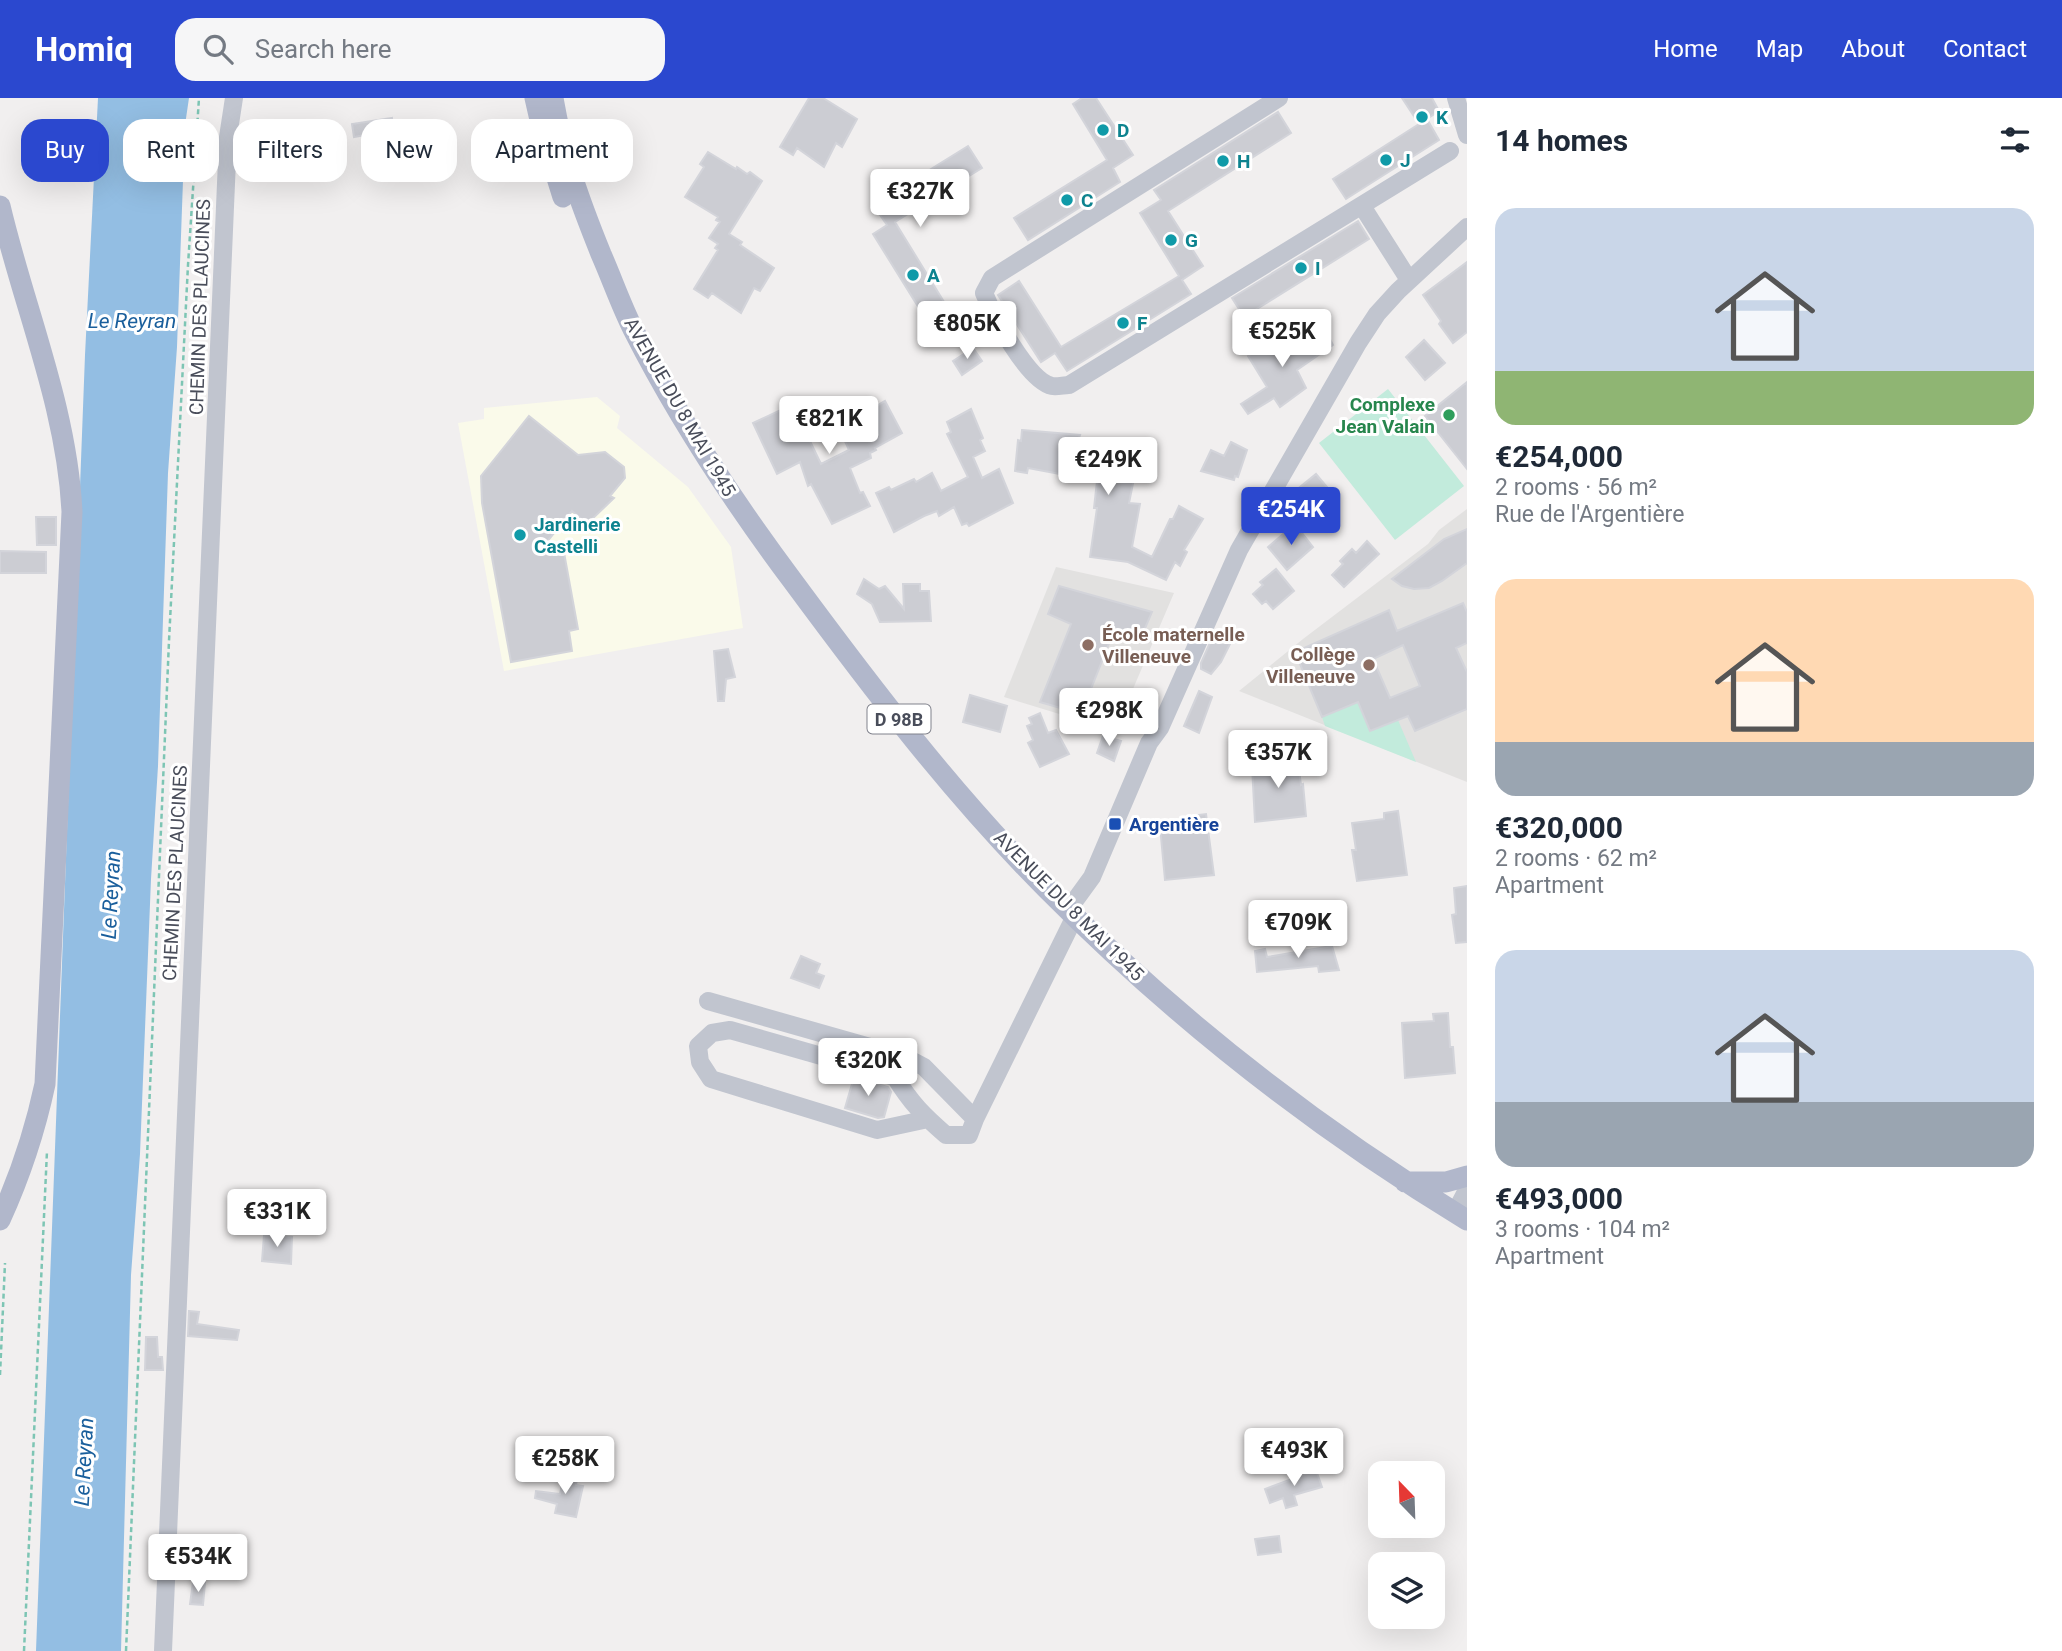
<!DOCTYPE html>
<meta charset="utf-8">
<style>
body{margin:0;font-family:Roboto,sans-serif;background:#f6f6f7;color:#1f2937;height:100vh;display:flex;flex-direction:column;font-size:26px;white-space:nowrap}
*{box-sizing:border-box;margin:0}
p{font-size:23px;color:#747a83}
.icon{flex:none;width:38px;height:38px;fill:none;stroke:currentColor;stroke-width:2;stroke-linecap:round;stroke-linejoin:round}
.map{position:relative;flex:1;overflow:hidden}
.sheet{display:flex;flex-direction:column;background:#fff;width:595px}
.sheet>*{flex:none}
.banner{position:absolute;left:21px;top:21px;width:665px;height:63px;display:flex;gap:14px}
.needle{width:46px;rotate:337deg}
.fabs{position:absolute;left:1368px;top:1363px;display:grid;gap:14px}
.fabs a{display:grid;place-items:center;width:77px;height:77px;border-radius:14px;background:#fff;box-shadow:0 7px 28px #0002;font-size:35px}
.price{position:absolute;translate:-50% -60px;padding:0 16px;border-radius:7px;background:#fff;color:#222;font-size:23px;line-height:46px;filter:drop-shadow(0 2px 4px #0008)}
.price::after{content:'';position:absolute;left:50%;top:42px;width:21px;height:16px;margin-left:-10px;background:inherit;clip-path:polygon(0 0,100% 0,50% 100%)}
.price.current{background:#2b48cf;color:#fff}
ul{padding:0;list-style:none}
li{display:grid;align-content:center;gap:14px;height:371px;padding:0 28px}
li span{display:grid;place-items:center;height:217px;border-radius:21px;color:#555}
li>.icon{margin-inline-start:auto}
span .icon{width:126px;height:126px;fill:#fffc;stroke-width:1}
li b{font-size:30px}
h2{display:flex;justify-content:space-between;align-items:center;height:84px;padding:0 28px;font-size:30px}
.chip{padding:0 24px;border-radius:21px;background:#fff;box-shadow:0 7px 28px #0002;font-size:24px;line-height:63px}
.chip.current{background:#2b48cf;color:#fff}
header{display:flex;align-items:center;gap:42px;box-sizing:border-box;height:98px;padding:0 35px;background:#2b48cf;color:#fff}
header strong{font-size:33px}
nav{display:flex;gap:38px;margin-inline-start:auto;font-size:24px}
.search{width:490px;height:63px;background:#f6f6f7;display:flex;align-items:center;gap:18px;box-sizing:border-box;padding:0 24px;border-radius:21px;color:#747a83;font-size:26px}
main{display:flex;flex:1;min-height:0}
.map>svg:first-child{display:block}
.commercial{fill:#fafaea}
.education{fill:#e2e1e0}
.green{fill:#c2ebdc}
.water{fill:#93bee3}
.building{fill:#cccdd3;stroke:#d3d4da;stroke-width:2;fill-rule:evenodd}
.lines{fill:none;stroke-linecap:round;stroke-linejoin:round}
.path{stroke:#7dc5b4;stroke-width:2.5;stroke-dasharray:5 3.5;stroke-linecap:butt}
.minor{stroke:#c1c5cf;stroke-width:18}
.major{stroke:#b1b7cb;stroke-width:21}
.culture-dot{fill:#0f9aa8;stroke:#fff;stroke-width:2.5}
.leisure-dot{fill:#2e9e5b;stroke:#fff;stroke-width:2.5}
.education-dot{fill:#8d6e63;stroke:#fff;stroke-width:2.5}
.transit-dot{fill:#1a4fb4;stroke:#fff;stroke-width:2.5}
.labels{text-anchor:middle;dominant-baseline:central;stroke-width:6;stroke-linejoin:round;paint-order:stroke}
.shield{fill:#fff;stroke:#80828c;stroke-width:2}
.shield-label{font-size:18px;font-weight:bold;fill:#494d5a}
.culture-label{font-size:19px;font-weight:bold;fill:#0d838f;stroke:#fff;text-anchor:start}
.street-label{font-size:19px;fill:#494d5a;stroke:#fff}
.leisure-label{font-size:19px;font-weight:bold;fill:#27864d;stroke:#fff;text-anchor:end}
.education-label{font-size:19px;font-weight:bold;fill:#785e54;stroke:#fff;text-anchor:start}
.transit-label{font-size:19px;font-weight:bold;fill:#164399;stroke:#fff;text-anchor:start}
.water-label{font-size:21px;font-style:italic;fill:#1a5f9c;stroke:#fff}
</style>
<header>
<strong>Homiq</strong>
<div class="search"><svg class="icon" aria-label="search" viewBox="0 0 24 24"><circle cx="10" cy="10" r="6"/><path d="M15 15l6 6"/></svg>Search here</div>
<nav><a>Home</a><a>Map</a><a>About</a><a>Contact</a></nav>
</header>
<main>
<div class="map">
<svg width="1467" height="1553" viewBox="0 0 1467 1553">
<rect width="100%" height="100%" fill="#f1efef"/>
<path class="commercial" d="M597,299l23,19 -3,12 71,59 43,60 12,81 -239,43 -46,-248 26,-4v-11z"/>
<path class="education" d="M1467,411v273l-228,-91 64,-52 125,-95 11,-14z
M1056,469l118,26 -59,138 -111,-34z"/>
<path class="green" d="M1388,291l76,97 -69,54 -76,-97z
M1358,604l12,29 28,-11 18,42 -91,-36 -3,-9z"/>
<path class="water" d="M98,0h91l-4,27 -8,222 -9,126 -10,293 -7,113 -11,275 -9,121 -10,376h-85l49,-1296z"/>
<path class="building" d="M809,0h14l34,21 -15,28 -6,-4 -12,24 -27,-19 -4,7 -13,-8z
M1082,0h14l37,57 -20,13 7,14 -92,58 -14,-22 93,-58 -34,-56z
M1402,0h30l7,13 -12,8 12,21 -93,59 -13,-20 86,-55z
M1278,14l13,21 -123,78 35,55 -21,14 9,14 -124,77 -12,-18 -14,9 -43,-67 21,-14 42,66 118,-71 -39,-63 21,-13 -7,-10z
M392,20l1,17 -28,4v-4l-11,2 -2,-13z
M968,48l14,22 -87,54 57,93 -20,14 -59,-95 14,-9 -14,-20z
M708,54l28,17 1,-2 10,7 3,-2 12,9 -33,53 13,8 -2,3 34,23 -14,23 -6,-3 -13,25 -29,-20 -4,5 -14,-9 24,-39 -3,-2 3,-4 -9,-6 11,-16 -4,-2 2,-3 -33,-20 19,-30 -4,-3z
M1358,123l11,18 -125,78 -12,-19z
M1467,164v70l-14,11 -14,-19 2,-3 -18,-26z
M1281,225l19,29 27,-18 6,11 -36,25 9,18 -26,19 -6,-9 -26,16 -7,-10 26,-17 -19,-31 9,-6 2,3 21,-13 -9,-11z
M1424,242l21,23 -20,17 -19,-23z
M973,250l9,13 -20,14 -9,-14z
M1467,284v87l-42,-53z
M885,303l17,32 -27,15 1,2 -6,3 1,5 -21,10 10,25 3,-1 7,14 -38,18 -21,-40 -3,2 -8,-24 -23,12 -24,-51 34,-16 6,15 3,-1 8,17 4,-1 13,27 28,-14 -10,-22z
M971,311l12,29 -3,2 5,11 -12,6 9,21 17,-9 14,34 -44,23 -2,-3 -5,2 -8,-18 -15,9 -2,-5 -13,5 -30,16 -18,-39 13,-6 2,3 23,-11 2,3 16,-9 9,18 27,-14 -21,-43 4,-2 -4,-10z
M529,318l49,39 27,-3 19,15 1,11 -15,18 4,2 -27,26 -15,-13 -31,38 22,-2 15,82 -9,2 3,20 -61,11 -29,-159 -1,-27z
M1022,332l58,5 -2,6 55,6 -1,4 5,1v12l-8,39 11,1 -8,43 20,10 18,-38h3l6,-13 24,13 -19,31 3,2 -7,14 -5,-4 -9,18 -38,-18 -38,-5 7,-49h-3l3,-27 -69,-13 -1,5 -12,-2 3,-31 3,1z
M1231,344l16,8 -9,27 -3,-1 -1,4 -33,-9 10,-21 13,6z
M1316,376l11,13 -7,5 6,8 -20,17 -17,-21z
M36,419h20v28h-19z
M1295,426l18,23 -26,23 -19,-23z
M1467,431v34l-25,18 -13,7 -15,1 -12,-3 -10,-7 52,-40z
M1367,443l12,13 -35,33 -12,-12 11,-11 -3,-3 12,-12 4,4z
M0,453l46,1v21h-46z
M1276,471l18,22 -21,18 -7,-8 -4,3 -9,-10 10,-9 -3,-3z
M864,481l15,10 6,-3 19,23 -1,-25h17v7h9l2,30 -51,1 -8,-18 -15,-10z
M1059,488l93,26 -12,28 -26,-9 -33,83 -41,-12 31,-78 -23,-10z
M1463,505l4,9v31l-11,5 11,24v37l-52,22 -7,-15 -38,15 -12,-29 -36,15 -27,-65 94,-42 8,21zM1403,547l17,41 -30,12 -17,-39z
M1218,533l15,7 -12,24 -10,12 -10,-5v-6l12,-27 3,1z
M728,551l7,28 -9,2 -2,22h-6l-4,-50z
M1199,593l13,6 -13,36 -15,-7z
M970,597l37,11 -7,26 -37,-10z
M1040,615l8,20 8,-3 13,24 -29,13 -12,-24 5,-3 -6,-14 5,-2 -3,-6z
M1103,638l18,5 -7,20 -17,-8z
M1297,656l4,31 2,-1 3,32 -51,6 -3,-56 31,-4 -1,-7z
M1398,713l9,64 -50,6 -5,-31h4l-4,-27 32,-4v-6z
M1206,716l8,61 -49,5 -5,-54 31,-5v-5z
M1467,788v56l-11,1 -4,-28 4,-1 -2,-26z
M1332,804l-2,24 -75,19 -3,-34z
M1332,848l7,24 -20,2 -1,-6 -61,6 -2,-21 10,-2 2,8z
M801,858l19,8 -4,9 8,3 -5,12 -28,-10z
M1448,915l2,34h3l2,26 -50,5 -3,-55 32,-2 -1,-7z
M854,979l34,10 3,5 -7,25 -6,1 -33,-10z
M264,1137l28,2 -1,27 -29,-3z
M189,1213l10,1 -2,12 42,6 -2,10 -49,-4z
M146,1239h11l1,20h4l1,13h-18z
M565,1372l13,3 -2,12 7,1 -7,31 -21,-4 2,-9 -22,-6 1,-7 24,3z
M1316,1372l6,17 -28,8 3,10 -11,3 -3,-10 -13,5 -5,-14z
M1279,1438l2,16 -23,3 -3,-16z
M193,1484l12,1 -2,22 -13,-1z"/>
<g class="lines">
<path class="path" d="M1165,537l16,5
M0,1277l5,-112
M24,1553l23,-500
M126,1553l43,-1010 19,-376 11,-167"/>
<path class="minor" d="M1279,0l-287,180 -8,15c9,22 44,88 68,93 5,1 12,-1 17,-1l381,-234
M1456,0l11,37
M1362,108l47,74
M1068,812l24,-33 57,-134 11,-15 79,-178 119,-207 19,-29 21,-23 69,-64
M708,903l197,56 19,10 51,52 100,-203
M928,1021l-51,11 -166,-51 -11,-17 -2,-16 14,-13 18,-3 165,47c16,26 28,38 51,58h23l6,-16
M1455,1115l12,-23
M163,1553l65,-1514 6,-39"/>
<path class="major" d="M535,0l8,35 20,64
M553,0c9,55 27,104 48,156 11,25 20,51 32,75 45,89 100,172 159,251 79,107 161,215 255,309 127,128 267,238 420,331
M0,108c24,102 67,201 72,306l-27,572c-10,47 -25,92 -45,136
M1405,1084h41l21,-6"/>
</g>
<g class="culture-dot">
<circle cx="1422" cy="19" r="7"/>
<circle cx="1103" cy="32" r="7"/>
<circle cx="1386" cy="62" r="7"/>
<circle cx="1223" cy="63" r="7"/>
<circle cx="1067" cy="102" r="7"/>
<circle cx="1171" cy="142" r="7"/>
<circle cx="1301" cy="170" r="7"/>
<circle cx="913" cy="177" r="7"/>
<circle cx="1123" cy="225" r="7"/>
<circle cx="520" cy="437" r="7"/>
</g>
<circle class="leisure-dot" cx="1449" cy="317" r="7"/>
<g class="education-dot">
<circle cx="1088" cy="547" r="7"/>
<circle cx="1369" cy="567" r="7"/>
</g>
<rect class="transit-dot" x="1108" y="719" width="14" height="14" rx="3.5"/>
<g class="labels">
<rect class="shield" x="867.5" y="606.5" width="63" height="29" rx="5"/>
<g class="shield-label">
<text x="899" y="621">D 98B</text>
</g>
<g class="culture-label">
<text x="1436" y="19">K</text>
<text x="1117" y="32">D</text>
<text x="1400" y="62">J</text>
<text x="1237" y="63">H</text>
<text x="1081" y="102">C</text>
<text x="1185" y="142">G</text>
<text x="1315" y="170">I</text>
<text x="927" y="177">A</text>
<text x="1137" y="225">F</text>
<text x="534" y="426">Jardinerie<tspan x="534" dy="22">Castelli</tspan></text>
</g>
<g class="street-label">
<text transform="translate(200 209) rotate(-88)">CHEMIN DES PLAUCINES</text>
<text transform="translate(680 309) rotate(60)">AVENUE DU 8 MAI 1945</text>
<text transform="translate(175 775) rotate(-87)">CHEMIN DES PLAUCINES</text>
<text transform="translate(1069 808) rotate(45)">AVENUE DU 8 MAI 1945</text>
</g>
<g class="leisure-label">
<text x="1435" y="306">Complexe<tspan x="1435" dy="22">Jean Valain</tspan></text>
</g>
<g class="education-label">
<text x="1102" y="536">École maternelle<tspan x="1102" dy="22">Villeneuve</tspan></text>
<text x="1355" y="556" text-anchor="end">Collège<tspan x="1355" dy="22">Villeneuve</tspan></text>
</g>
<g class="transit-label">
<text x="1129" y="726">Argentière</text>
</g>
<g class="water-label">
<text x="132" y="223">Le Reyran</text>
<text transform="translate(111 797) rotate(-87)">Le Reyran</text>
<text transform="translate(84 1364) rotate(-87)">Le Reyran</text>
</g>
</g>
</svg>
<div class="fabs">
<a><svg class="needle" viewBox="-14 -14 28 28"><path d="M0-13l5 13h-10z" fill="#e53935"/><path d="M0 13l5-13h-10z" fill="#747a83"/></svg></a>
<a><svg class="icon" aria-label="layers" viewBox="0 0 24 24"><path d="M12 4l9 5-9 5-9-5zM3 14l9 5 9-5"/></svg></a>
</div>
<b class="price" style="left:920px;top:131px">€327K</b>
<b class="price" style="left:967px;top:263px">€805K</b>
<b class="price" style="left:1282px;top:271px">€525K</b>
<b class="price" style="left:829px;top:358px">€821K</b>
<b class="price" style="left:1108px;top:399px">€249K</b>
<b class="price current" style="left:1291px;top:449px">€254K</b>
<b class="price" style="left:1109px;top:650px">€298K</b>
<b class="price" style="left:1278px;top:692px">€357K</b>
<b class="price" style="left:1298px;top:862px">€709K</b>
<b class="price" style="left:868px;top:1000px">€320K</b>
<b class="price" style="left:277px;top:1151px">€331K</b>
<b class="price" style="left:1294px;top:1390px">€493K</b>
<b class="price" style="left:565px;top:1398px">€258K</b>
<b class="price" style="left:198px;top:1496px">€534K</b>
<div class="banner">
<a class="chip current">Buy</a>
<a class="chip">Rent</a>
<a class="chip">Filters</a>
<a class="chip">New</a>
<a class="chip">Apartment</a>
</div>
</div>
<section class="sheet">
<h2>14 homes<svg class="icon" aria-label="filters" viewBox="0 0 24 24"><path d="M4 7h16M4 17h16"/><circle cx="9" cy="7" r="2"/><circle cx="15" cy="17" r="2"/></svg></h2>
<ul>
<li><span style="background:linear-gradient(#c9d6e8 75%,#8fb573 0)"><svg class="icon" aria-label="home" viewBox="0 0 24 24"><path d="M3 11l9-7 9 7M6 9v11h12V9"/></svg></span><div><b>€254,000</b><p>2 rooms · 56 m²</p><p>Rue de l'Argentière</p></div></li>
<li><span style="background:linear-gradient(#ffd9b3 75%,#9aa5b1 0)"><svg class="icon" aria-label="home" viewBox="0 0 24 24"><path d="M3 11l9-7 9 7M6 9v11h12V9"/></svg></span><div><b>€320,000</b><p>2 rooms · 62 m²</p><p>Apartment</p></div></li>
<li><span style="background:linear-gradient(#c9d6e8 70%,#9aa5b1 0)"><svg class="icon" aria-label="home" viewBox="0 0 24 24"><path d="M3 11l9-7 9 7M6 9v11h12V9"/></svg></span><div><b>€493,000</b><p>3 rooms · 104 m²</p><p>Apartment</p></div></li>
</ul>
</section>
</main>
